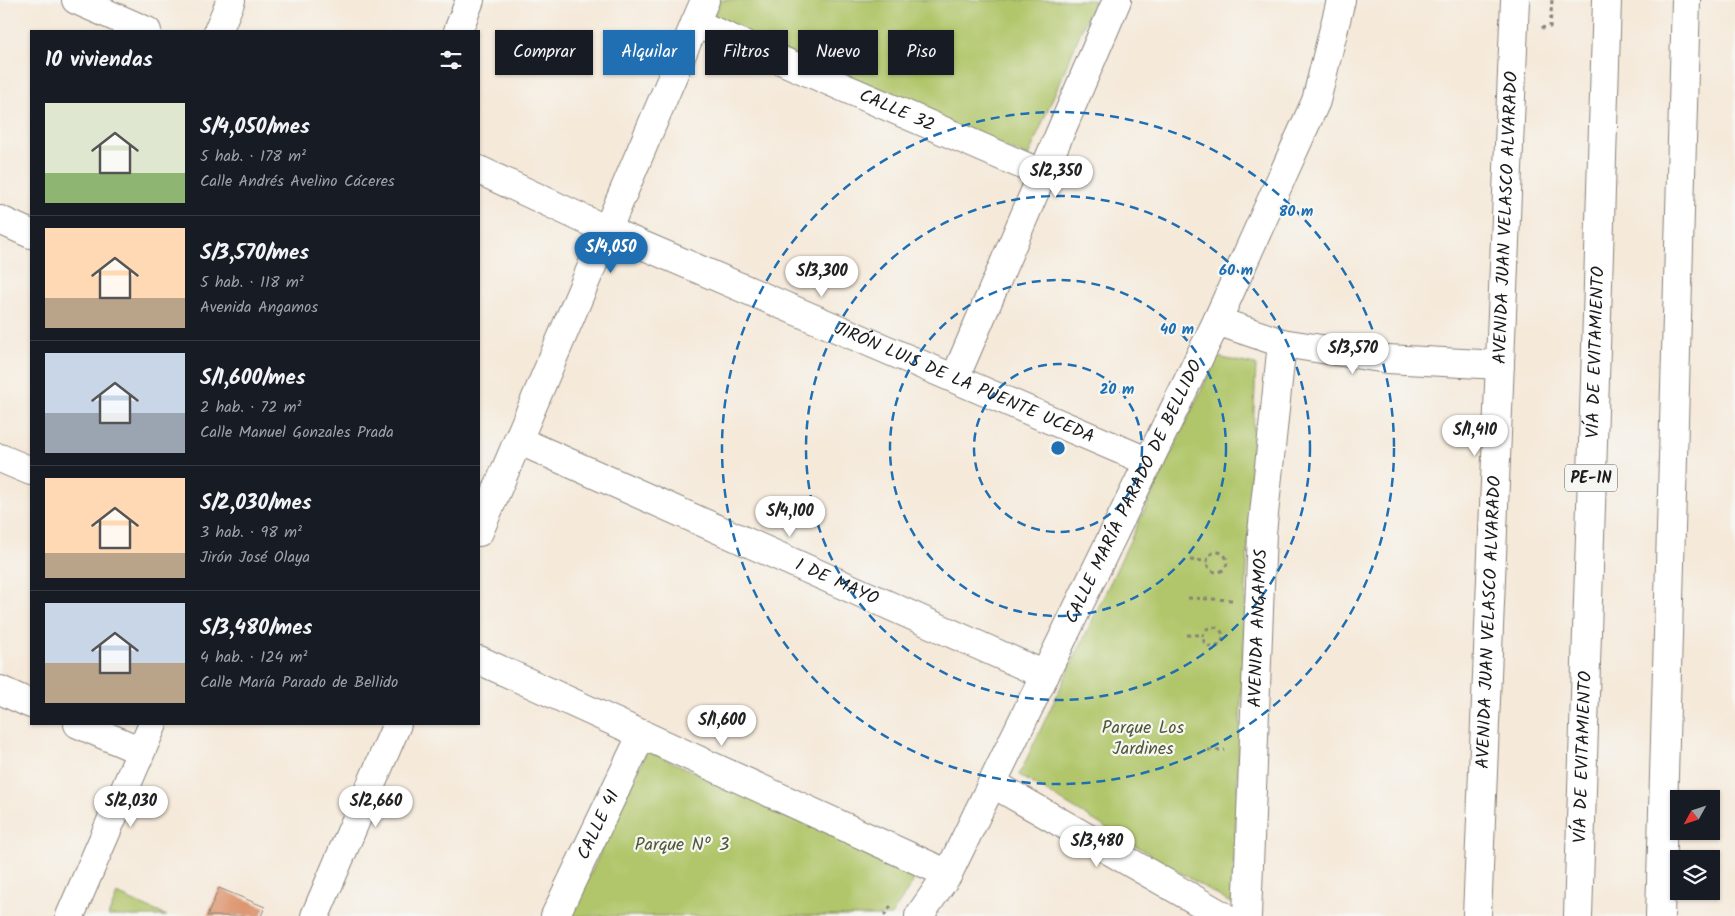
<!DOCTYPE html>
<html lang="es">
<meta charset="utf-8">
<style>
body{margin:0;font-family:Kalam,sans-serif;background:#242831;color:#f1f3f6;height:100vh;display:flex;flex-direction:column;font-size:19px;white-space:nowrap}
*{box-sizing:border-box;margin:0}
p{font-size:16px;color:#9ea1a6}
.icon{flex:none;width:28px;height:28px;fill:none;stroke:currentColor;stroke-width:2;stroke-linecap:round;stroke-linejoin:round}
.map{position:relative;flex:1;overflow:hidden}
.sheet{position:absolute;left:30px;top:30px;width:450px;height:695px;display:flex;flex-direction:column;background:#171b24;border-radius:0px;box-shadow:0 1px 4px #0004}
.sheet>*{flex:none}
.guide{position:absolute;left:495px;top:30px;width:475px;height:45px;display:flex;gap:10px}
.needle{width:32px;rotate:230deg}
.controls{position:absolute;left:1670px;top:790px;display:grid;gap:10px}
.controls a{display:grid;place-items:center;width:50px;height:50px;border-radius:0px;background:#171b24;box-shadow:0 1px 4px #0004;font-size:25px}
.price{position:absolute;translate:-50% -42px;padding:0 11px;border-radius:18px;background:#fff;color:#222;font-size:16px;line-height:32px;filter:drop-shadow(0 1px 2px #0008)}
.price::after{content:'';position:absolute;left:50%;top:30px;width:15px;height:11px;margin-left:-8px;background:inherit;clip-path:polygon(0 0,100% 0,50% 100%)}
.price.on{background:#1f6fb2;color:#fff}
ul{padding:0;list-style:none}
li{display:flex;align-items:center;gap:15px;height:125px;padding:0 15px}
li+li{border-top:1px solid #363941}
li span{display:grid;place-items:center;flex:none;width:140px;height:100px;border-radius:0px;color:#555}
li>.icon{margin-inline-start:auto}
span .icon{width:60px;height:60px;fill:#fffc;stroke-width:1}
li b{font-size:21px}
h2{display:flex;justify-content:space-between;align-items:center;height:60px;padding:0 15px;font-size:21px}
.pill{padding:0 18px;border-radius:0px;background:#171b24;box-shadow:0 1px 4px #0004;font-size:18px;line-height:45px}
.pill.on{background:#1f6fb2;color:#fff}
.map>svg:first-child{display:block}
.green{fill:#b1c66a;stroke:#667143}
.building{fill:#dd956f}
.lines{fill:none;stroke-linecap:round;stroke-linejoin:round}
.minor-casing{stroke:#88827a;stroke-width:30}
.highway-casing{stroke:#88827a;stroke-width:30}
.path{stroke:#88827a;stroke-width:3;stroke-dasharray:4 4;stroke-linecap:butt}
.minor{stroke:#fff;stroke-width:28}
.highway{stroke:#fff;stroke-width:28}
.ring{fill:none;stroke:#1f6fb2;stroke-width:2.5;stroke-dasharray:9 6}
.labels{text-anchor:middle;dominant-baseline:central;stroke-width:4.5;stroke-linejoin:round;paint-order:stroke}
.shield{fill:#f6f6f2;stroke:#5d5d5c;stroke-width:1}
.shield-label{font-size:16px;font-weight:bold;fill:#1c1c1c}
.street-label{font-size:18px;fill:#1c1c1c;stroke:#f6f6f2}
.park-label{font-size:18px;fill:#505837;stroke:#f6f6f2}
.centre{fill:#1f6fb2;stroke:#f6f6f2;stroke-width:2.5}
.ring-label{font-size:15px;text-anchor:middle;font-weight:bold;fill:#1f6fb2;stroke:#f6f6f2;stroke-width:4.5;stroke-linejoin:round;paint-order:stroke}
</style>
<div class="map">
<svg width="1735" height="916" viewBox="0 0 1735 916">
<rect width="100%" height="100%" fill="#f6f6f2"/>
<filter id="ink" filterUnits="userSpaceOnUse"><feTurbulence type="fractalNoise" baseFrequency=".02" numOctaves="2"/><feDisplacementMap in="SourceGraphic" scale="10" xChannelSelector="R" yChannelSelector="G"/><feConvolveMatrix kernelMatrix="1 2 1 2 8 2 1 2 1" color-interpolation-filters="sRGB"/></filter>
<filter id="wash" filterUnits="userSpaceOnUse"><feTurbulence type="fractalNoise" baseFrequency=".0096" numOctaves="4" result="noise"/><feDisplacementMap in="SourceGraphic" scale="20" xChannelSelector="R" yChannelSelector="G"/><feGaussianBlur stdDeviation="1.12" result="paint"/><feColorMatrix in="noise" values="0 0 0 0 0 0 0 0 0 0 0 0 0 0 0 0 0 1.4 0 .05"/><feComposite in="paint" operator="in"/></filter>
<g filter="url(#wash)">
<rect width="100%" height="100%" fill="#f5e9d9"/>
<path class="green" d="M720,0h374l-66,157 -316,-138z
M1217,357l39,8 -24,539 -213,-129z
M647,751l273,120 -29,45h-320z
M117,894l50,22h-59z"/>
<g id="blocks">
<path class="building" d="M219,888l46,19 -4,9h-54z"/>
</g>
</g>
<g filter="url(#ink)">
<use href="#blocks" fill-opacity="0" stroke="#88827a" stroke-width="1"/>
<g class="lines">
<g class="minor-casing">
<g id="minor">
<path d="M76,0l71,31"/>
<path id="s1" d="M695,23l348,151"/>
<path d="M218,31l13,-31"/>
<path d="M458,31l12,-31"/>
<path id="s2" d="M479,170l128,60 542,232"/>
<path d="M0,220l31,14"/>
<path d="M1217,321l65,22 105,16 113,6"/>
<path d="M955,378l162,-378"/>
<path id="s3" d="M518,440l527,235"/>
<path d="M0,458l31,13"/>
<path d="M479,532l226,-532"/>
<path d="M479,660l469,214"/>
<path d="M0,690l31,14"/>
<path d="M78,724l63,27"/>
<path d="M992,783l231,133"/>
<path d="M70,916l83,-192"/>
<path d="M315,916l82,-192"/>
<path id="s4" d="M555,916l87,-182"/>
<path id="s5" d="M919,916l29,-42 269,-553 99,-220 25,-101"/>
<path id="s6" d="M1247,916l15,-383 20,-190"/>
<path id="s7" d="M1477,916l38,-916"/>
</g>
</g>
<g class="highway-casing">
<g id="highway">
<path id="s8" d="M1578,916l29,-916"/>
<path d="M1660,916l26,-916"/>
</g>
</g>
<path class="path" d="M1543,26v2l7,-1 2,-27
M1207 562a10 10 0 1 1 20 0a10 10 0 1 1-20 0Z
M1190,560l17,1
M1188,598l45,2
M1203 637a10 10 0 1 1 20 0a10 10 0 1 1-20 0Z
M1187,635h17
M1208,750h17
M884,916l8,-12"/>
<use href="#minor" class="minor"/>
<use href="#highway" class="highway"/>
</g>
</g>
<g class="ring">
<circle cx="1058" cy="448" r="84"/>
<circle cx="1058" cy="448" r="168"/>
<circle cx="1058" cy="448" r="252"/>
<circle cx="1058" cy="448" r="336"/>
</g>
<g class="labels">
<rect class="shield" x="1565" y="464.5" width="52" height="27" rx="4"/>
<g class="shield-label">
<text x="1591" y="478">PE-1N</text>
</g>
<g class="street-label">
<text stroke="none"><textPath href="#s1" startOffset="220">CALLE 32</textPath></text>
<text stroke="none"><textPath href="#s7" startOffset="699">AVENIDA JUAN VELASCO ALVARADO</textPath></text>
<text stroke="none"><textPath href="#s8" startOffset="564">VÍA DE EVITAMIENTO</textPath></text>
<text stroke="none"><textPath href="#s2" startOffset="530">JIRÓN LUIS DE LA PUENTE UCEDA</textPath></text>
<text stroke="none"><textPath href="#s5" startOffset="476">CALLE MARÍA PARADO DE BELLIDO</textPath></text>
<text stroke="none"><textPath href="#s3" startOffset="349">1 DE MAYO</textPath></text>
<text stroke="none"><textPath href="#s7" startOffset="294">AVENIDA JUAN VELASCO ALVARADO</textPath></text>
<text stroke="none"><textPath href="#s6" startOffset="288">AVENIDA ANGAMOS</textPath></text>
<text stroke="none"><textPath href="#s8" startOffset="159">VÍA DE EVITAMIENTO</textPath></text>
<text stroke="none"><textPath href="#s4" startOffset="101">CALLE 41</textPath></text>
</g>
<g class="park-label">
<text x="1143" y="728">Parque Los<tspan x="1143" dy="21">Jardines</tspan></text>
<text x="682" y="845">Parque Nº 3</text>
</g>
</g>
<circle cx="1058" cy="448" r="8" class="centre"/>
<g class="ring-label">
<text x="1296" y="216">80 m</text>
<text x="1236" y="275">60 m</text>
<text x="1177" y="334">40 m</text>
<text x="1117" y="394">20 m</text>
</g>
</svg>
<div class="controls">
<a><svg class="needle" viewBox="-14 -14 28 28"><path d="M0-13l5 13h-10z" fill="#e53935"/><path d="M0 13l5-13h-10z" fill="#9ea1a6"/></svg></a>
<a><svg class="icon" aria-label="layers" viewBox="0 0 24 24"><path d="M12 4l9 5-9 5-9-5zM3 14l9 5 9-5"/></svg></a>
</div>
<b class="price" style="left:1056px;top:198px">S/2,350</b>
<b class="price on" style="left:611px;top:274px">S/4,050</b>
<b class="price" style="left:822px;top:298px">S/3,300</b>
<b class="price" style="left:1353px;top:375px">S/3,570</b>
<b class="price" style="left:1475px;top:457px">S/1,410</b>
<b class="price" style="left:790px;top:538px">S/4,100</b>
<b class="price" style="left:722px;top:747px">S/1,600</b>
<b class="price" style="left:131px;top:828px">S/2,030</b>
<b class="price" style="left:376px;top:828px">S/2,660</b>
<b class="price" style="left:1097px;top:868px">S/3,480</b>
<div class="guide">
<a class="pill">Comprar</a>
<a class="pill on">Alquilar</a>
<a class="pill">Filtros</a>
<a class="pill">Nuevo</a>
<a class="pill">Piso</a>
</div>
<section class="sheet">
<h2>10 viviendas<svg class="icon" aria-label="filters" viewBox="0 0 24 24"><path d="M4 7h16M4 17h16"/><circle cx="9" cy="7" r="2"/><circle cx="15" cy="17" r="2"/></svg></h2>
<ul>
<li><span style="background:linear-gradient(#dfe7d0 70%,#8fb573 0)"><svg class="icon" aria-label="home" viewBox="0 0 24 24"><path d="M3 11l9-7 9 7M6 9v11h12V9"/></svg></span><div><b>S/4,050/mes</b><p>5 hab. · 178 m²</p><p>Calle Andrés Avelino Cáceres</p></div></li>
<li><span style="background:linear-gradient(#ffd9b3 70%,#b9a48a 0)"><svg class="icon" aria-label="home" viewBox="0 0 24 24"><path d="M3 11l9-7 9 7M6 9v11h12V9"/></svg></span><div><b>S/3,570/mes</b><p>5 hab. · 118 m²</p><p>Avenida Angamos</p></div></li>
<li><span style="background:linear-gradient(#c9d6e8 60%,#9aa5b1 0)"><svg class="icon" aria-label="home" viewBox="0 0 24 24"><path d="M3 11l9-7 9 7M6 9v11h12V9"/></svg></span><div><b>S/1,600/mes</b><p>2 hab. · 72 m²</p><p>Calle Manuel Gonzales Prada</p></div></li>
<li><span style="background:linear-gradient(#ffd9b3 75%,#b9a48a 0)"><svg class="icon" aria-label="home" viewBox="0 0 24 24"><path d="M3 11l9-7 9 7M6 9v11h12V9"/></svg></span><div><b>S/2,030/mes</b><p>3 hab. · 98 m²</p><p>Jirón José Olaya</p></div></li>
<li><span style="background:linear-gradient(#c9d6e8 60%,#b9a48a 0)"><svg class="icon" aria-label="home" viewBox="0 0 24 24"><path d="M3 11l9-7 9 7M6 9v11h12V9"/></svg></span><div><b>S/3,480/mes</b><p>4 hab. · 124 m²</p><p>Calle María Parado de Bellido</p></div></li>
</ul>
</section>
</div>
